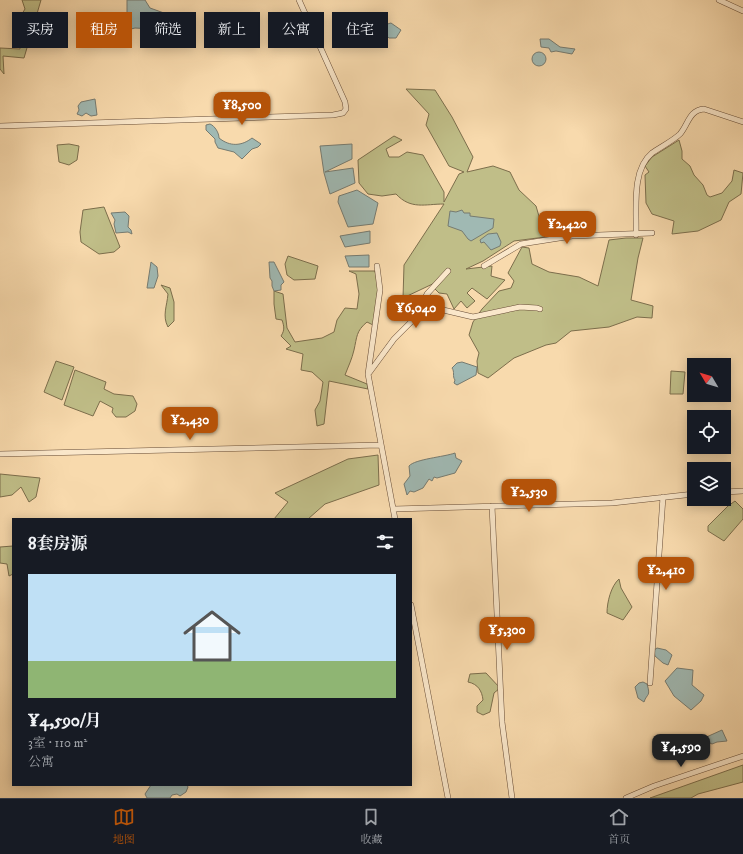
<!DOCTYPE html>
<html lang="zh">
<meta charset="utf-8">
<style>
body{margin:0;font-family:"IM FELL DW Pica","Noto Serif SC",serif;background:#20242c;color:#f1f3f6;height:100vh;display:flex;flex-direction:column;font-size:15px;white-space:nowrap}
*{box-sizing:border-box;margin:0}
p{font-size:13px;color:#9ea1a6}
.icon{flex:none;width:22px;height:22px;fill:none;stroke:currentColor;stroke-width:2;stroke-linecap:round;stroke-linejoin:round}
.map{position:relative;flex:1;overflow:hidden}
.sheet{position:absolute;left:12px;top:518px;width:400px;height:268px;display:flex;flex-direction:column;background:#171b24;border-radius:0px;box-shadow:0 2px 10px #0003}
.sheet>*{flex:none}
.banner{position:absolute;left:12px;top:12px;width:400px;height:36px;display:flex;gap:8px}
.needle{width:26px;rotate:308deg}
.buttons{position:absolute;left:687px;top:358px;display:grid;gap:8px}
.buttons a{display:grid;place-items:center;width:44px;height:44px;border-radius:0px;background:#171b24;box-shadow:0 2px 10px #0003;font-size:20px}
.price{position:absolute;translate:-50% -34px;padding:0 9px;border-radius:8px;background:#b45309;color:#fff;font-size:13px;line-height:26px;filter:drop-shadow(0 1px 2px #0008)}
.price::after{content:'';position:absolute;left:50%;top:24px;width:12px;height:9px;margin-left:-6px;background:inherit;clip-path:polygon(0 0,100% 0,50% 100%)}
.price.on{background:#222;color:#fff}
ul{padding:0;list-style:none}
li{display:grid;align-content:center;gap:8px;height:212px;padding:0 16px}
li+li{border-top:1px solid #363941}
li span{display:grid;place-items:center;height:124px;border-radius:0px;color:#555}
li>.icon{margin-inline-start:auto}
span .icon{width:72px;height:72px;fill:#fffc;stroke-width:1}
li b{font-size:17px}
h2{display:flex;justify-content:space-between;align-items:center;height:48px;padding:0 16px;font-size:17px}
.pill{padding:0 14px;border-radius:0px;background:#171b24;box-shadow:0 2px 10px #0003;font-size:14px;line-height:36px}
.pill.on{background:#b45309;color:#fff}
.menu{display:flex;justify-content:space-around;align-items:center;height:56px;border-top:1px solid #363941;background:#171b24;font-size:11px;color:#9ea1a6}
.menu a{display:grid;justify-items:center;gap:2px}
.menu .on{color:#b45309}
.map>svg:first-child{display:block}
.green{fill:#c0be88;stroke:#7c6e4c}
.water{fill:#a0b9b3;stroke:#767b71}
.lines{fill:none;stroke-linecap:round;stroke-linejoin:round}
.minor-casing{stroke:#674c36;stroke-width:6}
.minor{stroke:#fae7ca;stroke-width:5}
</style>
<div class="map">
<svg width="743" height="798" viewBox="0 0 743 798">
<rect width="100%" height="100%" fill="#f8daad"/>
<filter id="stains"><feTurbulence type="fractalNoise" baseFrequency=".005" numOctaves="4"/><feColorMatrix values="0 0 0 0 .2 0 0 0 0 .09 0 0 0 0 .02 0 0 0 .5 -.17"/></filter>
<radialGradient id="worn" r=".72"><stop offset=".6" stop-color="#630" stop-opacity="0"/><stop offset="1" stop-color="#630" stop-opacity=".3"/></radialGradient>
<path class="green" d="M22,0h19l-17,58 -21,-2 1,18 -4,-5v-21l20,1 -3,-27 8,-13z
M406,89l29,1 17,27 21,40 -6,15 26,-6 17,6 9,18 17,16 9,31 -31,4 -31,20 -17,8 26,-3 -1,10 14,4 -18,19 -15,-11 -5,5 8,8 -8,7 -6,-7 -7,8 -7,-15 -8,-1 -5,-5 7,-8 -38,18 1,-33 40,-61c-19,0 -33,6 -48,-10l-14,2 -14,-2 -9,-11 -1,-23 36,-24 8,4 -16,9 3,8h10l8,-5 16,3 21,37v10l15,-28 5,-2 -15,-6 -23,-41 3,-11z
M679,140l3,11v8l8,7 4,9 9,10 4,10 3,2 12,-4 10,-12 2,-11 9,3 -2,21 -12,8 -8,18 -23,11 -26,3 2,-13 -22,-7 -6,-11 -1,-28 4,-3 -4,-6 7,-9z
M69,144l10,2 -2,14 -8,5 -10,-3 -2,-17z
M104,207l16,40 -6,5 -15,2 -18,-12 -1,-10 3,-22z
M626,238h17l-5,20 -7,42 22,6 -1,12 -15,-1 -28,10 -38,4 -15,12 -10,2 -32,13 -26,20 -10,-5 -1,-12 2,-8 -10,-18 4,-13 9,-13 17,-18 12,-3 3,-7 -6,-8 14,-26 7,1 3,16 17,8 30,5 19,9 11,-46z
M288,256l30,10 -3,13 -21,1 -7,-5 -2,-11z
M349,271h26l5,23 -7,31 -6,-3c-11,9 -10,15 -13,28 -2,9 -6,17 -9,25l22,9 1,5 -39,-8 -5,43 -7,2 -2,-16 5,-9 3,-19 -11,-10 -11,-2 2,-16 -17,-5 5,-3 -10,-10c4,-6 3,-10 1,-16l-6,-1 -2,-15v-13l9,3 4,34 8,14 27,-4 12,-6 3,-12 8,-12 12,1 2,-15 -3,-20z
M161,285l9,3 4,14v19l-6,6c-6,-11 -1,-21 0,-33z
M56,361l18,6 -12,33 -18,-8z
M75,370l31,12 -2,7 10,5 19,2 4,8 -2,7 -9,6h-10l-4,-5 1,-4 -13,-7 -7,15 -29,-11z
M671,371l14,1 -2,22h-13z
M378,455l1,30 -54,19 -17,15h-34l14,-17 -13,-9 73,-34z
M0,474l40,4 -4,19 -7,5 -8,-15 -9,8 -12,2z
M735,501l8,8v10l-19,22 -16,-10v-5l20,-20z
M13,546v28l-4,2 -2,-12 -7,-1v-16z
M619,579l2,9 11,19 -9,13 -16,-7c0,-11 4,-27 12,-34z
M486,673l14,15 -6,5 -4,19 -7,3 -6,-3v-6l6,-6c-1,-9 -5,-16 -15,-18l2,-8z
M743,765v17l-45,12 -7,4h-41z"/>
<path class="water" d="M127,0h18l5,8 14,5 10,6 -20,10 -19,-1 -8,2 -7,16 -17,-14 11,-12 13,-5z
M391,23l10,7 -5,8h-7l-10,-9 1,-3z
M540,39h9l11,8 15,2 -3,5 -16,-3 -5,1 -2,-4 -8,-1z
M532 59a7 7 0 1 1 14 0a7 7 0 1 1-14 0Z
M95,99l2,16 -6,1 -5,-3 -4,3 -5,-2 2,-4 -1,-4 3,-4z
M210,124c5,2 9,9 9,14 11,9 23,8 33,0l9,6 -3,3 -6,2 -10,10 -8,-7 -16,-4 -3,-6v-3l-9,-9v-5z
M352,144v15l-27,13 28,-4 2,15 -25,11 -6,-21 -4,-27z
M357,190l21,13 -5,21 -25,3 -10,-25 1,-6z
M462,210l2,3h6v3l24,3 -1,9 -22,13 -3,-2 -6,-8 -14,-5 2,-15 6,1z
M125,212l4,4 -1,11 3,3 1,4 -4,-2 -12,1 -2,-9 1,-4 -4,-7z
M370,231v12l-25,4 -5,-11z
M497,233l4,9 -1,4 -9,4 -7,-8 -3,1 -1,-3 8,-6z
M369,255v12h-20l-4,-11z
M151,262l6,5 1,9 -4,12h-7z
M269,262h5l10,20 -3,3v5l-7,1 -2,-5v-5l-2,-3z
M462,362l15,5 -1,8 -19,10 -3,-2 1,-3c-3,-4 0,-8 -3,-12l5,-5z
M455,453l1,5 6,3 -7,12 -18,5 -3,-1 -2,4 -3,-2 -6,9 -9,4 -4,-1 -3,4 -3,-11 6,-8 -1,-10c6,-7 35,-9 46,-13z
M657,648l9,2 6,5 -4,10 -5,-2 -8,-7 -1,-6z
M677,668l16,2 -1,15 12,10 -3,6 -10,9 -17,-14 -9,-15z
M643,682l4,2c4,13 0,9 -3,18l-6,-4 -3,-11 4,-4z
M722,730l5,11 -10,1 -5,2 -10,-5z
M151,785h36l1,2 -2,5 -6,4 -3,-2 -5,1 -2,3h-23l-2,-4z"/>
<g class="lines">
<g class="minor-casing">
<path id="minor" d="M719,0l24,11
M0,126l333,-11 10,-2 3,-4 -1,-7 -46,-102
M636,235c1,-25 -5,-65 16,-82 7,-5 22,-13 28,-19 8,-9 9,-24 24,-25l39,13
M377,266l3,24 -12,84 27,145
M484,266l37,-22 51,-8 80,-3
M422,305l51,12 47,-10 17,1 3,1
M369,373l25,-34 21,-21 12,-24 21,-23
M0,454l380,-9
M724,492l19,-1
M492,506l10,216 10,76
M394,509l218,-6 82,-9
M411,605l37,193
M650,683l13,-186
M626,798l28,-12 89,-30"/>
</g>
<use href="#minor" class="minor"/>
</g>
<rect width="100%" height="100%" filter="url(#stains)"/>
<rect width="100%" height="100%" fill="url(#worn)"/>
</svg>
<div class="buttons">
<a><svg class="needle" viewBox="-14 -14 28 28"><path d="M0-13l5 13h-10z" fill="#e53935"/><path d="M0 13l5-13h-10z" fill="#9ea1a6"/></svg></a>
<a><svg class="icon" aria-label="locate" viewBox="0 0 24 24"><circle cx="12" cy="12" r="6"/><path d="M12 2v4M12 18v4M2 12h4M18 12h4"/></svg></a>
<a><svg class="icon" aria-label="layers" viewBox="0 0 24 24"><path d="M12 4l9 5-9 5-9-5zM3 14l9 5 9-5"/></svg></a>
</div>
<b class="price" style="left:242px;top:126px">¥8,500</b>
<b class="price" style="left:567px;top:245px">¥2,420</b>
<b class="price" style="left:416px;top:329px">¥6,040</b>
<b class="price" style="left:190px;top:441px">¥2,430</b>
<b class="price" style="left:529px;top:513px">¥2,530</b>
<b class="price" style="left:666px;top:591px">¥2,410</b>
<b class="price" style="left:507px;top:651px">¥5,300</b>
<b class="price on" style="left:681px;top:768px">¥4,590</b>
<div class="banner">
<a class="pill">买房</a>
<a class="pill on">租房</a>
<a class="pill">筛选</a>
<a class="pill">新上</a>
<a class="pill">公寓</a>
<a class="pill">住宅</a>
</div>
<section class="sheet">
<h2>8套房源<svg class="icon" aria-label="filters" viewBox="0 0 24 24"><path d="M4 7h16M4 17h16"/><circle cx="9" cy="7" r="2"/><circle cx="15" cy="17" r="2"/></svg></h2>
<ul>
<li><span style="background:linear-gradient(#bfe0f5 70%,#8fb573 0)"><svg class="icon" aria-label="home" viewBox="0 0 24 24"><path d="M3 11l9-7 9 7M6 9v11h12V9"/></svg></span><div><b>¥4,590/月</b><p>3室 · 110 m²</p><p>公寓</p></div></li>
</ul>
</section>
</div>
<nav class="menu">
<a class="on"><svg class="icon" aria-label="map" viewBox="0 0 24 24"><path d="M3 6l6-2 6 2 6-2v14l-6 2-6-2-6 2zM9 4v14M15 6v14"/></svg>地图</a>
<a><svg class="icon" aria-label="saved" viewBox="0 0 24 24"><path d="M7 4h10v16l-5-4-5 4z"/></svg>收藏</a>
<a><svg class="icon" aria-label="home" viewBox="0 0 24 24"><path d="M3 11l9-7 9 7M6 9v11h12V9"/></svg>首页</a>
</nav>
